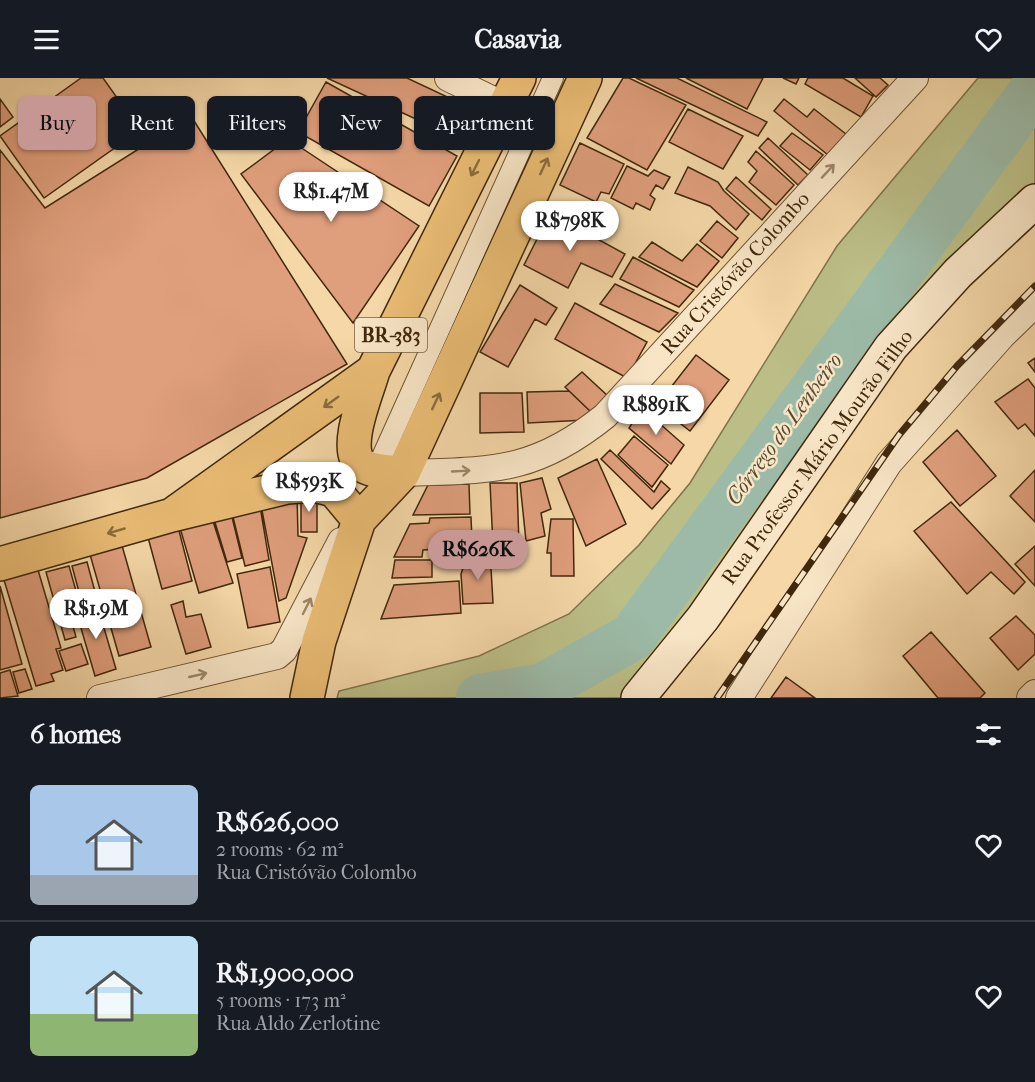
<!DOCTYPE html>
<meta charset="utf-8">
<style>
body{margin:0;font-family:"IM FELL French Canon",serif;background:#20242c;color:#f1f3f6;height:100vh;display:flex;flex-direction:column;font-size:22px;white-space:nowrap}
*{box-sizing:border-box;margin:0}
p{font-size:20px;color:#9ea1a6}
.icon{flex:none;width:33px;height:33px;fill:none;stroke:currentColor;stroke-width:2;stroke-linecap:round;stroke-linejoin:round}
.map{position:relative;height:620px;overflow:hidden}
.side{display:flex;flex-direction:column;background:#171b24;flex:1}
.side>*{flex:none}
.guide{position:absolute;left:18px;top:18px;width:600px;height:54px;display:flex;gap:12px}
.price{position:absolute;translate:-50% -51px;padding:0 14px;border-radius:21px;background:#fff;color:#222;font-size:20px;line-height:39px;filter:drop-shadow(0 2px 3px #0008)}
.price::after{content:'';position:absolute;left:50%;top:36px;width:18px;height:14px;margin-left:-9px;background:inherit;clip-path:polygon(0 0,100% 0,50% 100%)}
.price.current{background:#c59692;color:#111}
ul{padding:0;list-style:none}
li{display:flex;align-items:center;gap:18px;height:150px;padding:0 30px}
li+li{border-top:2px solid #363941}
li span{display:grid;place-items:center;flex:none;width:168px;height:120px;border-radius:9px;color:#555}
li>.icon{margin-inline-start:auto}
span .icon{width:72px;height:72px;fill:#fffc;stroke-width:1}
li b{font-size:26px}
h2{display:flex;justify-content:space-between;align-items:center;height:72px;padding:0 30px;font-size:26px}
.chip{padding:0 21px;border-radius:9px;background:#171b24;box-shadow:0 2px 4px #0004;font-size:21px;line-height:54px}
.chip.current{background:#c59692;color:#111}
header{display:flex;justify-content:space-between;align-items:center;height:78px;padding:0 30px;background:#171b24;font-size:27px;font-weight:700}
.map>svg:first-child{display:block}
.green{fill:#bcbe87;stroke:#7e734a;stroke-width:1.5}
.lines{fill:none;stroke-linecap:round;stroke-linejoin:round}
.stream{stroke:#788069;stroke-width:8}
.river{stroke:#9cbaa7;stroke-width:48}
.building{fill:#df9e7c;stroke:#41280c;stroke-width:1.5}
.pedestrian-casing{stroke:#6e5433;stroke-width:22}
.minor-casing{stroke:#6e5433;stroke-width:28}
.secondary-casing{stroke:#41280c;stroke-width:36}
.trunk-casing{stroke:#41280c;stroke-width:36}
.pedestrian{stroke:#f8e5c6;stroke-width:20}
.minor{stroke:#f8e5c6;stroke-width:26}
.secondary{stroke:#f8e5c6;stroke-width:33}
.trunk{stroke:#eabc74;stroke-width:33}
.rail-casing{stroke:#41280c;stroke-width:7}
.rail{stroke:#f8e5c6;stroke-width:4.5;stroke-dasharray:14;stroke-linecap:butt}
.oneway{stroke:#8d6b3b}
.oneway2{stroke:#9c8669}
.labels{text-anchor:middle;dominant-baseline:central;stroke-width:5;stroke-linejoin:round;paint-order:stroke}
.shield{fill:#f8e5c6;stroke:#786144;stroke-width:1.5}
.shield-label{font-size:20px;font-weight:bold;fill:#41280c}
.street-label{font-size:21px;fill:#41280c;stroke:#f8e5c6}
.water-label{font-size:22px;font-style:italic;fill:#584c33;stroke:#f8e5c6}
</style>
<header><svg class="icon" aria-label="menu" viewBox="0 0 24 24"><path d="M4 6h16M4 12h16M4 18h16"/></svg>Casavia<svg class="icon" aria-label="heart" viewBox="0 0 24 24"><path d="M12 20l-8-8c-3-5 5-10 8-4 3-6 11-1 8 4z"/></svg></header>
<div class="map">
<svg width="1035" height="620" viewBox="0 0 1035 620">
<rect width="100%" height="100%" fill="#f5d7a8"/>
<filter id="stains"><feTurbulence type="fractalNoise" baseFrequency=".00333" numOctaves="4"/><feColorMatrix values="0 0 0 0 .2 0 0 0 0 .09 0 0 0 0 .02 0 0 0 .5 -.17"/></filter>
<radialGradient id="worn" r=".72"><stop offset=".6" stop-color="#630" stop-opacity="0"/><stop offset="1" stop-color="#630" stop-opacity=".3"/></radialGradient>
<path class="green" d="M978,0h57v116l-407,504h-291l2,-7 140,-35 90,-42 70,-69 51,-62 147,-237z"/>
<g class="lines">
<path class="stream" d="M483,620l1,-1"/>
<path class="river" d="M480,620l63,-11 89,-50 403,-549"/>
</g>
<path class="building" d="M81,0h22l37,52 -96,68 -44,-62z
M327,0h80l64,30 -14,30z
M623,0h6l57,27 -39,65 -60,-32z
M636,0h41l90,44 -9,14z
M686,0h77l-16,31z
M783,0h16l-3,6z
M808,0h35l30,18 -12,21 -56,-33z
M855,0h25l8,7 -12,12z
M326,4l131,74 -28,50 -131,-74z
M0,21l13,18 -13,10z
M784,21l23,18 7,-8 32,25 -18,21 -54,-44z
M688,31l55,27 -20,33 -54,-27z
M191,38l156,248 -200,114 -147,40v-368l45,58z
M792,55l31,22 -13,15 -30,-24z
M768,60l40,37 -10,10 -39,-37z
M288,61l131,87 -66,97 -112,-149z
M580,65l44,21 -15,30 -8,-2 -5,10 -36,-17z
M756,73l38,34 -18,20 -27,-23 8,-11 -9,-9z
M627,88l21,10 6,-6 16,7 -7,12 -7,-4 -6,10 5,4 -5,11 -14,-7 -3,6 -22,-11z
M688,89l30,15 6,9 25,23 -13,16 -26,-24 -35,-13z
M736,99l35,32 -9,11 -36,-31z
M550,135l75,41 -13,23 -31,-14 -13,25 -44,-23z
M717,143l21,17 -16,20 -22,-17z
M652,164l30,19 15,-17 22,17 -22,26 -58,-30z
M633,179l61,33 -15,17 -59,-28z
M615,206l63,29 -19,19 -59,-28z
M520,207l37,23 -11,17 -11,-6 -27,48 -28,-15z
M575,225l72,39 -20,36 -72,-39z
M696,277l33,25 -39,51 -33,-26z
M1035,280v14l-7,-9z
M582,294l27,25 -17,16 -27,-26z
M1028,301l7,9v48l-10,-12 -7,5 -23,-27z
M569,313l23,22 -6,7 -58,3 -1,-31z
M480,315h42l2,39 -44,1z
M642,330l42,37 -13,19 -42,-36z
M957,352l39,46 -36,30 -37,-44z
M634,358l34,29 -16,22 -34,-32z
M610,372l44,42 7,-11 9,8 -18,20 -51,-50z
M597,381l29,65 -40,22 -28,-68z
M1035,392v52l-25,-26z
M542,400l9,31 -10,4 4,23 -19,5 -6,-58z
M490,405h27l2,63h-26z
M469,406l1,30 -57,1 15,-30z
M301,416h16v38h-16z
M297,417l1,41 9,2 -21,60 -7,3 -18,-96z
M951,424l74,80 -11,12 -23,-22 -24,22 -53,-63z
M260,428l9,54 -24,6 -13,-53z
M210,434l23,71 -34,10 -21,-72z
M231,435l11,45 -15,4 -13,-43z
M471,439l1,24 -16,2 1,5 -34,2 -1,7h-28l16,-33 19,-1 1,-5z
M551,441h22l1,57h-23v-23h-4z
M177,445l15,58 -30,8 -16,-59z
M121,464l30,105 -32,9 -30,-105z
M1035,468v40l-20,-22z
M490,473l3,52 -30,1 -2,-30 2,-6 7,-2v-5h8l-1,-8z
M395,482h37v17l-40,1z
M87,484l10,37 -15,4 -10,-37z
M69,488l11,39 -12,3 8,29 -11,3 -19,-68z
M270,489l10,55 -32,6 -11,-54z
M38,492l23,78 -5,1 7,21 -12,4 3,7 -18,5 -32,-106z
M459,503l2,32 -80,6 13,-34z
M0,508l22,78 -22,6z
M183,523l3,16 15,-3 10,33 -25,7 -15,-49z
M97,526l19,65 -21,7 -19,-65z
M1016,538l19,19v19l-17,16 -28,-32z
M931,554l54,61 -5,5h-42l-35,-42z
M81,566l7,20 -22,7 -7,-20z
M25,591l7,20 -13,4 -6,-21z
M10,592l8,26 -18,2v-25z
M786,599l29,21h-44z"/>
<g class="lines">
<g class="pedestrian-casing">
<path id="pedestrian" d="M376,392l177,-392"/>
</g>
<g class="minor-casing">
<path id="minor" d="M448,0l58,28
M403,395c87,-3 130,1 202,-57l310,-338
M100,620l177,-42 7,-6 57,-109
M739,620l150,-235 113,-127 33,-32
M1030,620l5,-5"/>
</g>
<g class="secondary-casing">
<path id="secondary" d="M638,620l65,-80 188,-271 67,-74 77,-72"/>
</g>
<g class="trunk-casing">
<path id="trunk" d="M373,293c-5,19 -32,80 -11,94 11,7 27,7 41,8
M172,437l201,-144 146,-293
M0,486l172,-49 115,-28 27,-2 20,5 25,30
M307,620l12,-57 40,-121 44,-47 182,-395"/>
</g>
<use href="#pedestrian" class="pedestrian"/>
<use href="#minor" class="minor"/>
<use href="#secondary" class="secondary"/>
<use href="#trunk" class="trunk"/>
<g class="rail-casing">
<path id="rail" d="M717,620l182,-263 58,-69 78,-80"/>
</g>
<use href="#rail" class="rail"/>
</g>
<defs><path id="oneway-shaft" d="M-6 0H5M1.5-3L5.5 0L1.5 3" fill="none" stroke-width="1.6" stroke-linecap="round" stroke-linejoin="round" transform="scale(1.5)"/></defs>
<g class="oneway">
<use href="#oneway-shaft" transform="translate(544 88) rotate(-65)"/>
<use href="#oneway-shaft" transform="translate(475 90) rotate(117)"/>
<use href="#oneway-shaft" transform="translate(436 323) rotate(-65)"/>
<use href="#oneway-shaft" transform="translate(331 324) rotate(144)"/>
<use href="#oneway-shaft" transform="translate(116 453) rotate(164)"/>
</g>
<g class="oneway2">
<use href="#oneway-shaft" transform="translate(828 93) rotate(-47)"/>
<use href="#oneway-shaft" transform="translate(461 393) rotate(-3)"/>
<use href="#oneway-shaft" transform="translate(307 528) rotate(-63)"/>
<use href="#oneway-shaft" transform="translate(198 597) rotate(-13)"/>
</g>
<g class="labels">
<rect class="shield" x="355" y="240" width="72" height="34" rx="4.5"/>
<g class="shield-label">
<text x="391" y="257">BR-383</text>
</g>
<g class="street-label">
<text transform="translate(735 195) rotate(-48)">Rua Cristóvão Colombo</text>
<text transform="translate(817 379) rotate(-54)">Rua Professor Mário Mourão Filho</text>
</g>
<g class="water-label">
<text transform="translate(784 351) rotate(-54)">Córrego do Lenheiro</text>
</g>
</g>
<rect width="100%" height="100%" filter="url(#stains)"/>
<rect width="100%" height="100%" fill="url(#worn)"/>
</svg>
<b class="price" style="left:331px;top:145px">R$1.47M</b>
<b class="price" style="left:570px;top:174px">R$798K</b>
<b class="price" style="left:656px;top:358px">R$891K</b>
<b class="price" style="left:309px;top:435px">R$593K</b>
<b class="price current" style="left:478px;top:503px">R$626K</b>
<b class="price" style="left:96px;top:562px">R$1.9M</b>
<div class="guide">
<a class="chip current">Buy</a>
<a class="chip">Rent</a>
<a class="chip">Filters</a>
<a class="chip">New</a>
<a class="chip">Apartment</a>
</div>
</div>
<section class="side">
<h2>6 homes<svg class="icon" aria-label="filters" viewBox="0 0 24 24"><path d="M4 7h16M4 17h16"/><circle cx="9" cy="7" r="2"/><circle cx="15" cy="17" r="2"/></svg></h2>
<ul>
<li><span style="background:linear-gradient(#a9c7e8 75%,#9aa5b1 0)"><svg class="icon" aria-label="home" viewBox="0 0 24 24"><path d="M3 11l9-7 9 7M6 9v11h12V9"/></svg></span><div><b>R$626,000</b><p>2 rooms · 62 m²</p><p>Rua Cristóvão Colombo</p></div><svg class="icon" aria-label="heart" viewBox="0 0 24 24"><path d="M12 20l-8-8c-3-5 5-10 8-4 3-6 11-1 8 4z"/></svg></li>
<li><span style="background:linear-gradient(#bfe0f5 65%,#8fb573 0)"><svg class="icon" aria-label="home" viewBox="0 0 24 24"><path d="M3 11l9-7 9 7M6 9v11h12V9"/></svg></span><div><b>R$1,900,000</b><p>5 rooms · 173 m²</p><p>Rua Aldo Zerlotine</p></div><svg class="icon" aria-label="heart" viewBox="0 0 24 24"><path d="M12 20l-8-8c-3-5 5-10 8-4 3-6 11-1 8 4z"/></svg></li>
</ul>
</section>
